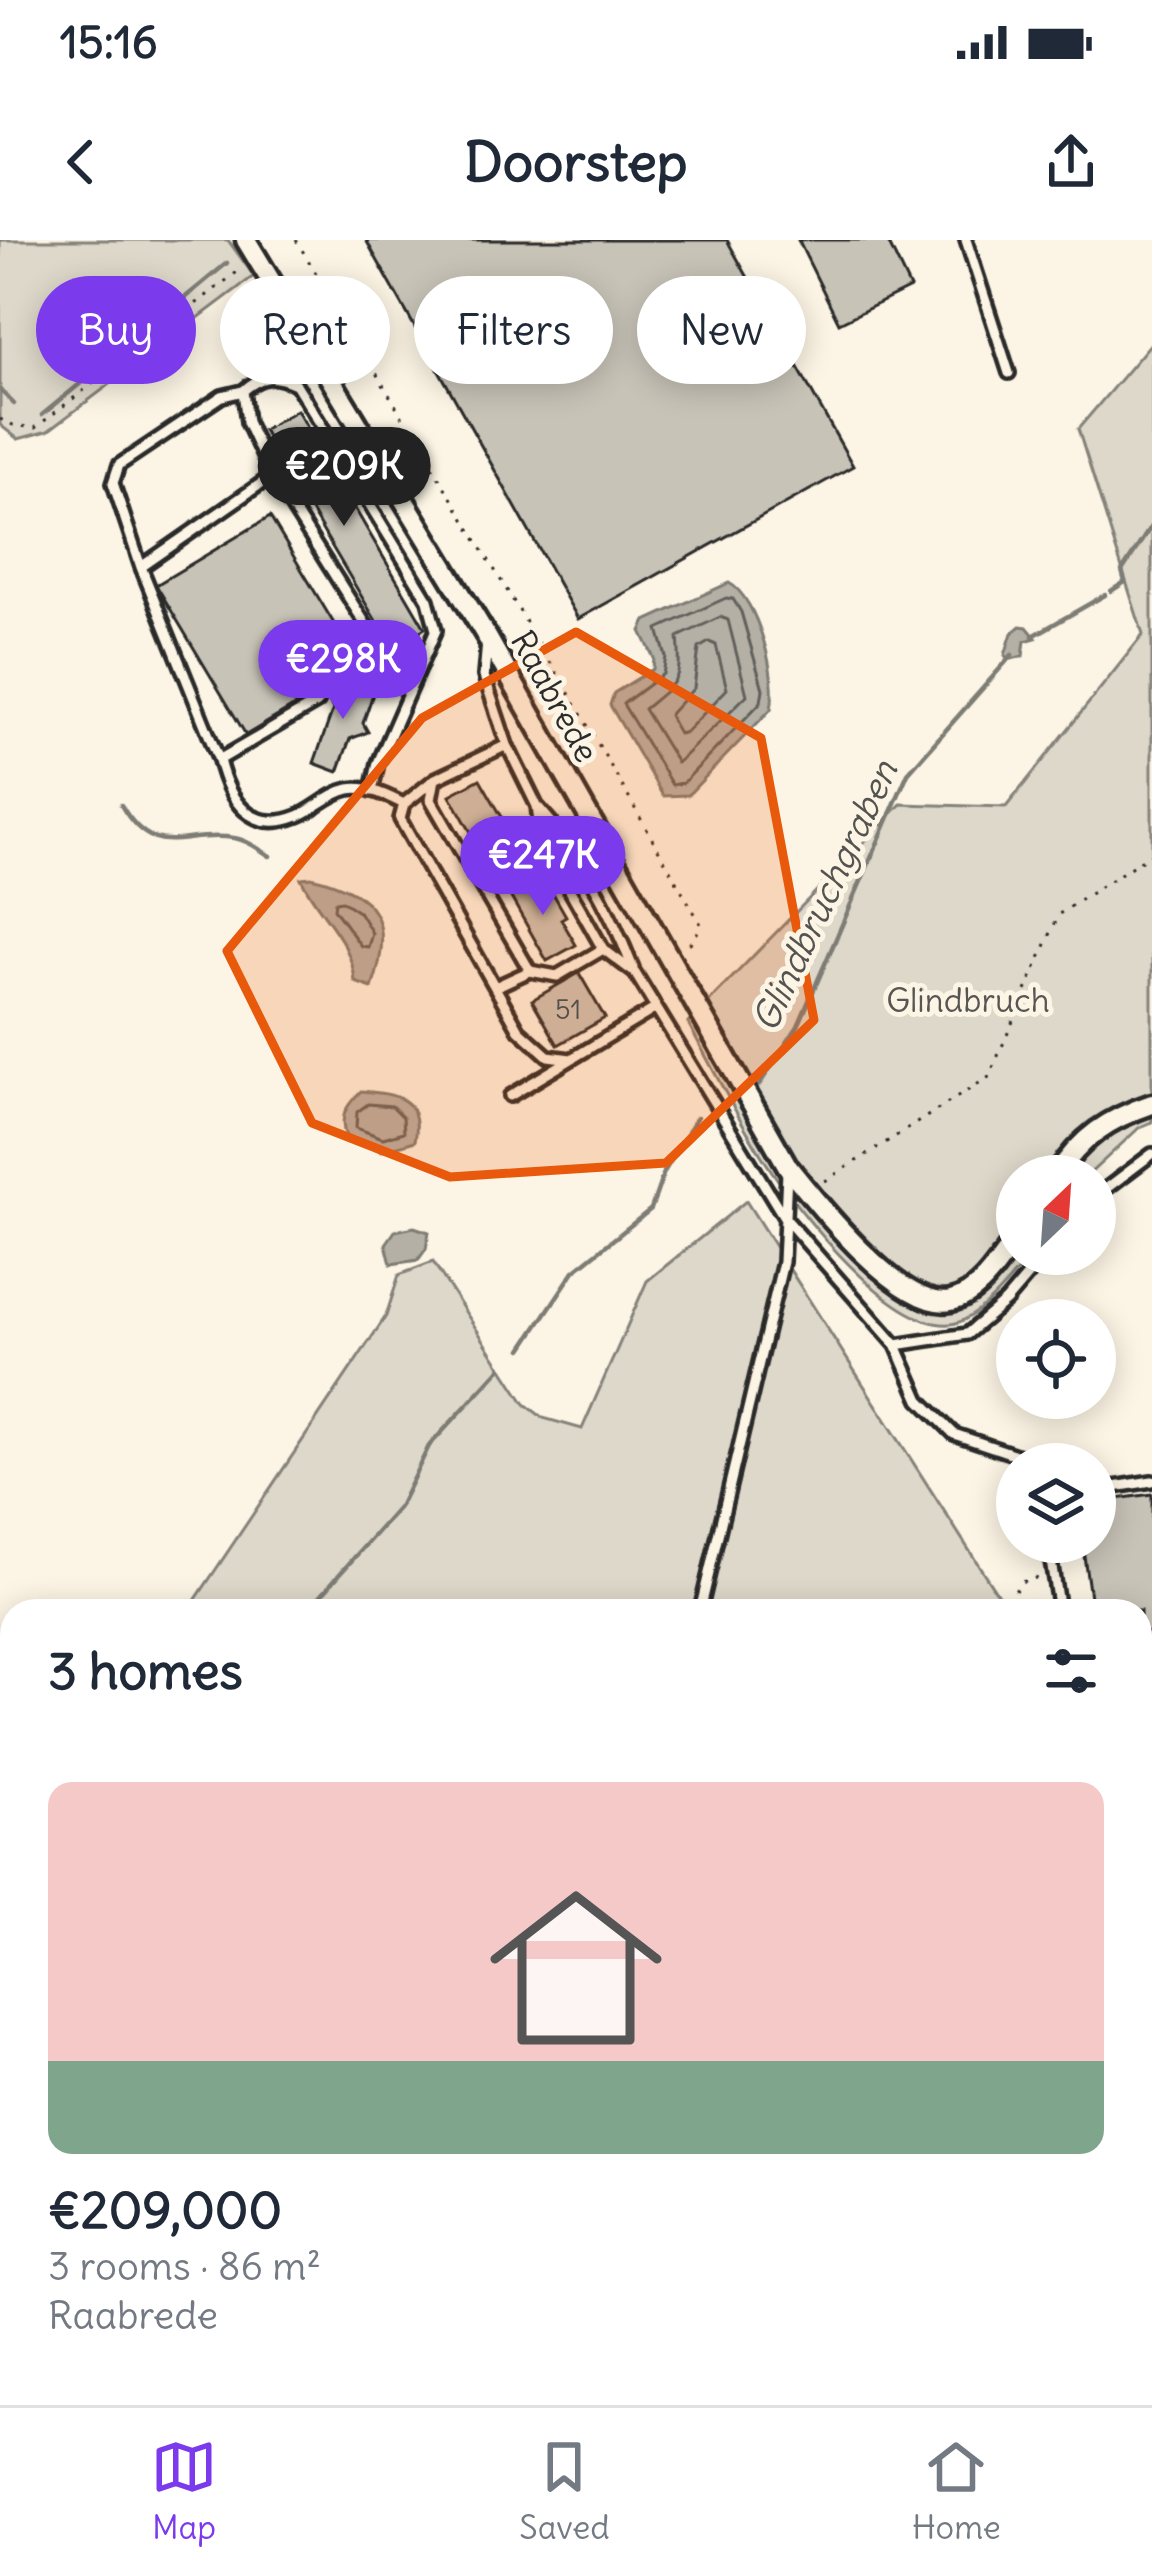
<!DOCTYPE html>
<meta charset="utf-8">
<style>
body{margin:0;font-family:Delius,sans-serif;background:#f2f2f3;color:#1f2937;height:100vh;display:flex;flex-direction:column;font-size:45px;white-space:nowrap}
*{box-sizing:border-box;margin:0}
p{font-size:39px;color:#747a83}
.icon{flex:none;width:66px;height:66px;fill:none;stroke:currentColor;stroke-width:2;stroke-linecap:round;stroke-linejoin:round}
.map{position:relative;flex:1;overflow:hidden}
.sheet{position:absolute;left:0px;top:1359px;width:1152px;height:807px;display:flex;flex-direction:column;background:#fff;border-radius:36px 36px 0 0;box-shadow:0 6px 30px #0003}
.sheet>*{flex:none}
.top-card{position:absolute;left:36px;top:36px;width:1080px;height:108px;display:flex;gap:24px}
.needle{width:78px;rotate:25deg}
.buttons{position:absolute;left:996px;top:915px;display:grid;gap:24px}
.buttons a{display:grid;place-items:center;width:120px;height:120px;border-radius:50%;background:#fff;box-shadow:0 6px 30px #0003;font-size:60px}
.price{position:absolute;translate:-50% -102px;padding:0 27px;border-radius:42px;background:#7c3aed;color:#fff;font-size:39px;line-height:78px;filter:drop-shadow(0 3px 6px #0008)}
.price::after{content:'';position:absolute;left:50%;top:72px;width:36px;height:27px;margin-left:-18px;background:inherit;clip-path:polygon(0 0,100% 0,50% 100%)}
.price.active{background:#222;color:#fff}
ul{padding:0;list-style:none}
li{display:grid;align-content:center;gap:24px;height:636px;padding:0 48px}
li+li{border-top:3px solid #e0e1e3}
li span{display:grid;place-items:center;height:372px;border-radius:24px;color:#555}
li>.icon{margin-inline-start:auto}
span .icon{width:216px;height:216px;fill:#fffc;stroke-width:1}
li b{font-size:51px}
h2{display:flex;justify-content:space-between;align-items:center;height:144px;padding:0 48px;font-size:51px}
.pill{padding:0 42px;border-radius:54px;background:#fff;box-shadow:0 6px 30px #0003;font-size:42px;line-height:108px}
.pill.active{background:#7c3aed;color:#fff}
.status{display:flex;justify-content:space-between;align-items:center;height:84px;padding:0 60px;background:#fff;direction:ltr}
.status svg{height:33px;fill:currentColor}
header{display:flex;justify-content:space-between;align-items:center;height:156px;padding:0 48px;background:#fff;font-size:54px;font-weight:700}
.tab-bar{display:flex;justify-content:space-around;align-items:center;height:168px;border-top:3px solid #e0e1e3;background:#fff;font-size:33px;color:#747a83}
.tab-bar a{display:grid;justify-items:center;gap:6px}
.tab-bar .active{color:#7c3aed}
.map>svg:first-child{display:block}
.green{fill:#ded8ca;stroke:#84827a;stroke-width:3}
.water{fill:#b4b0a5;stroke:#7d7b74;stroke-width:3}
.lines{fill:none;stroke-linecap:round;stroke-linejoin:round}
.shore{stroke:#62605c;stroke-width:3}
.stream{stroke:#7d7b74;stroke-width:4.5}
.building{fill:#c8c3b7;stroke:#2b2b2b;stroke-width:3}
.lane-casing{stroke:#2b2b2b;stroke-width:18}
.street-casing{stroke:#2b2b2b;stroke-width:27}
.path{stroke:#2b2b2b;stroke-width:3;stroke-dasharray:3 9;stroke-linecap:butt}
.lane{stroke:#fcf5e5;stroke-width:9}
.street{stroke:#fcf5e5;stroke-width:18}
.marked{fill:#e8590c;fill-opacity:0.2;stroke:#e8590c;stroke-width:9;stroke-linejoin:round}
.labels{text-anchor:middle;dominant-baseline:central;stroke-width:10;stroke-linejoin:round;paint-order:stroke}
.number-label{font-size:27px;fill:#52514e}
.street-label{font-size:33px;fill:#2b2b2b;stroke:#fcf5e5}
.park-label{font-size:33px;fill:#585653;stroke:#fcf5e5}
.water-label{font-size:36px;font-style:italic;fill:#545350;stroke:#fcf5e5}
</style>
<div class="status"><b>15:16</b><svg viewBox="0 0 49 12"><path d="M0 12V9h3v3zM5 12V6h3v6zM10 12V3h3v9zM15 12V0h3v12zM26 1h20v11H26zM47 4h2v5h-2z"/></svg></div>
<header><svg class="icon" aria-label="back" viewBox="0 0 24 24"><path d="M15 5l-7 7 7 7"/></svg>Doorstep<svg class="icon" aria-label="share" viewBox="0 0 24 24"><path d="M12 15V3M7 8l5-5 5 5M5 13v7h14v-7"/></svg></header>
<div class="map">
<svg width="1152" height="2165" viewBox="0 0 1152 2165">
<rect width="100%" height="100%" fill="#fcf5e5"/>
<filter id="ink" filterUnits="userSpaceOnUse"><feTurbulence type="fractalNoise" baseFrequency=".00833" numOctaves="2"/><feDisplacementMap in="SourceGraphic" scale="24" xChannelSelector="R" yChannelSelector="G"/><feConvolveMatrix kernelMatrix="1 2 1 2 8 2 1 2 1" color-interpolation-filters="sRGB"/></filter>
<g filter="url(#ink)">
<path class="green" d="M0,0h228l26,36 -206,155 -30,8 -18,-14z
M1152,102v780l-12,5 -53,49h-70v78h13c-15,21 -48,62 -74,69 -60,15 -162,-117 -191,-162 -28,-44 -52,-92 -77,-138l213,-219 105,3 137,-172 -65,-206z
M746,961l255,399 -9,11h-804l198,-295 13,-41 34,-13 92,142 18,14 39,11 65,-148z
M12,1580v338l-12,3v-331z
M620,2154h238l2,11h-221z"/>
<path class="water" d="M729,343c29,15 49,96 42,126l-83,86 -25,1 -53,-91 4,-12 39,-24 1,-11 -13,-27 5,-10z
M1020,386l7,1 9,11 -11,3 -2,15 -15,4 -3,-5 7,-22z
M311,637c68,16 84,46 61,111l-17,-6c-3,-44 -36,-65 -54,-104z
M361,851c35,3 62,6 54,50l-33,10 -36,-14c-8,-21 1,-32 15,-46z
M414,987l15,5 -3,17 -8,11 -27,4 -5,-20 9,-13z"/>
<g class="lines">
<path class="shore" d="M726,358l7,1 8,13 22,77 -2,13 -78,81 -11,2 -49,-81 40,-30 3,-17 -8,-28z
M720,377l8,3 19,75 -70,68 -33,-54c34,-28 38,-27 34,-72z
M709,402l7,3 11,44 -41,43 -7,2 -10,-19 25,-27 5,-40z
M342,661l18,12 12,20 -4,14 -7,-1 -27,-37 1,-7z
M368,864l24,2 11,11 1,15 -21,6 -27,-10 1,-16z"/>
<path class="stream" d="M0,150l14,14
M42,175l185,-152
M1111,351l14,-9 -3,-11 30,-46
M1033,396l72,-41
M121,565c34,58 60,25 113,33 13,2 25,11 36,18
M759,845l39,-59 110,-253 104,-118
M522,1109l52,-78 77,-62 13,-37 33,-55
M307,1371l92,-104 30,-61 72,-78
M0,1689l12,-11
M620,2154l19,11"/>
</g>
<path class="building" d="M366,0h361l126,226 -275,153z
M798,0h89l23,48 -71,35z
M297,170l128,218 -33,20 -129,-218z
M270,277l90,150 -114,68 -90,-150z
M338,440l7,12 4,-10 25,9 -11,32 5,9 -18,7 -12,33 -24,-9 19,-54 -10,-20z
M480,539l26,45 -30,17 -26,-46z
M538,638l7,13 5,-3 16,28 -5,3 15,26 -29,16 -38,-67z
M579,733l26,45 -47,27 -26,-45z
M1152,1254v138l-12,1v-22h-48l-10,-69h13v-40z
M1152,1392v153l-4,1 -8,-60v-93z
M472,2154h19l11,11h-42z"/>
<g class="lines">
<g class="lane-casing">
<path id="lane" d="M966,0l43,133
M141,327l-28,-84 6,-18 103,-69 21,-5
M487,402l-3,34 23,69
M318,462l-99,58c10,40 31,75 79,56 17,-7 32,-23 51,-27 18,-4 38,7 55,15
M219,520l-78,-193 131,-91
M435,539l-4,21 99,171
M372,551l6,-28 58,-133 -8,-30 -132,-216c-23,-10 -35,-9 -53,7l4,31 25,54 135,214
M539,568c41,45 72,104 94,160
M603,709l32,24 149,244 112,128 24,55 34,34 65,22 5,8
M495,747l35,-16 27,5 46,-27 -62,-110 -4,-33 -30,-61 -72,34 -31,25 -4,15 119,211 29,26 23,3
M510,856l146,-88
M1095,957l57,-43
M896,1105l71,-11 39,-33 40,-47
M1095,1250l57,-9
M1048,1302l11,69
M700,1371l83,-349 4,-90
M1140,1569l12,-2
M1140,1724l12,91
M0,1855l12,1
M0,2010l12,-10
M143,2154l12,11
M552,2154l18,11"/>
</g>
<g class="street-casing">
<path id="street" d="M246,0l241,397 301,530c29,36 114,145 163,134 29,-6 50,-42 66,-65
M1056,936c25,-39 52,-57 96,-72"/>
</g>
<path class="path" d="M296,0l277,460 129,226 -17,24
M0,179l13,6 22,3 206,-159
M825,941l164,-104 70,-163 93,-61
M1002,1371l19,-29 18,-5
M1001,2165l5,-11"/>
<use href="#lane" class="lane"/>
<use href="#street" class="street"/>
</g>
</g>
<path class="marked" d="M576,392l185,106 53,282 -148,143 -216,14 -138,-54 -85,-172 195,-233z"/>
<g class="labels">
<g class="number-label">
<text x="568" y="769">51</text>
</g>
<g class="street-label">
<text transform="translate(555 456) rotate(61)">Raabrede</text>
</g>
<g class="park-label">
<text x="968" y="760">Glindbruch</text>
</g>
<g class="water-label">
<text transform="translate(825 656) rotate(-65)">Glindbruchgraben</text>
</g>
</g>
</svg>
<div class="buttons">
<a><svg class="needle" viewBox="-14 -14 28 28"><path d="M0-13l5 13h-10z" fill="#e53935"/><path d="M0 13l5-13h-10z" fill="#747a83"/></svg></a>
<a><svg class="icon" aria-label="locate" viewBox="0 0 24 24"><circle cx="12" cy="12" r="6"/><path d="M12 2v4M12 18v4M2 12h4M18 12h4"/></svg></a>
<a><svg class="icon" aria-label="layers" viewBox="0 0 24 24"><path d="M12 4l9 5-9 5-9-5zM3 14l9 5 9-5"/></svg></a>
</div>
<b class="price active" style="left:344px;top:289px">€209K</b>
<b class="price" style="left:343px;top:482px">€298K</b>
<b class="price" style="left:543px;top:678px">€247K</b>
<div class="top-card">
<a class="pill active">Buy</a>
<a class="pill">Rent</a>
<a class="pill">Filters</a>
<a class="pill">New</a>
</div>
<section class="sheet">
<h2>3 homes<svg class="icon" aria-label="filters" viewBox="0 0 24 24"><path d="M4 7h16M4 17h16"/><circle cx="9" cy="7" r="2"/><circle cx="15" cy="17" r="2"/></svg></h2>
<ul>
<li><span style="background:linear-gradient(#f6c9c9 75%,#7fa58c 0)"><svg class="icon" aria-label="home" viewBox="0 0 24 24"><path d="M3 11l9-7 9 7M6 9v11h12V9"/></svg></span><div><b>€209,000</b><p>3 rooms · 86 m²</p><p>Raabrede</p></div></li>
</ul>
</section>
</div>
<nav class="tab-bar">
<a class="active"><svg class="icon" aria-label="map" viewBox="0 0 24 24"><path d="M3 6l6-2 6 2 6-2v14l-6 2-6-2-6 2zM9 4v14M15 6v14"/></svg>Map</a>
<a><svg class="icon" aria-label="saved" viewBox="0 0 24 24"><path d="M7 4h10v16l-5-4-5 4z"/></svg>Saved</a>
<a><svg class="icon" aria-label="home" viewBox="0 0 24 24"><path d="M3 11l9-7 9 7M6 9v11h12V9"/></svg>Home</a>
</nav>
